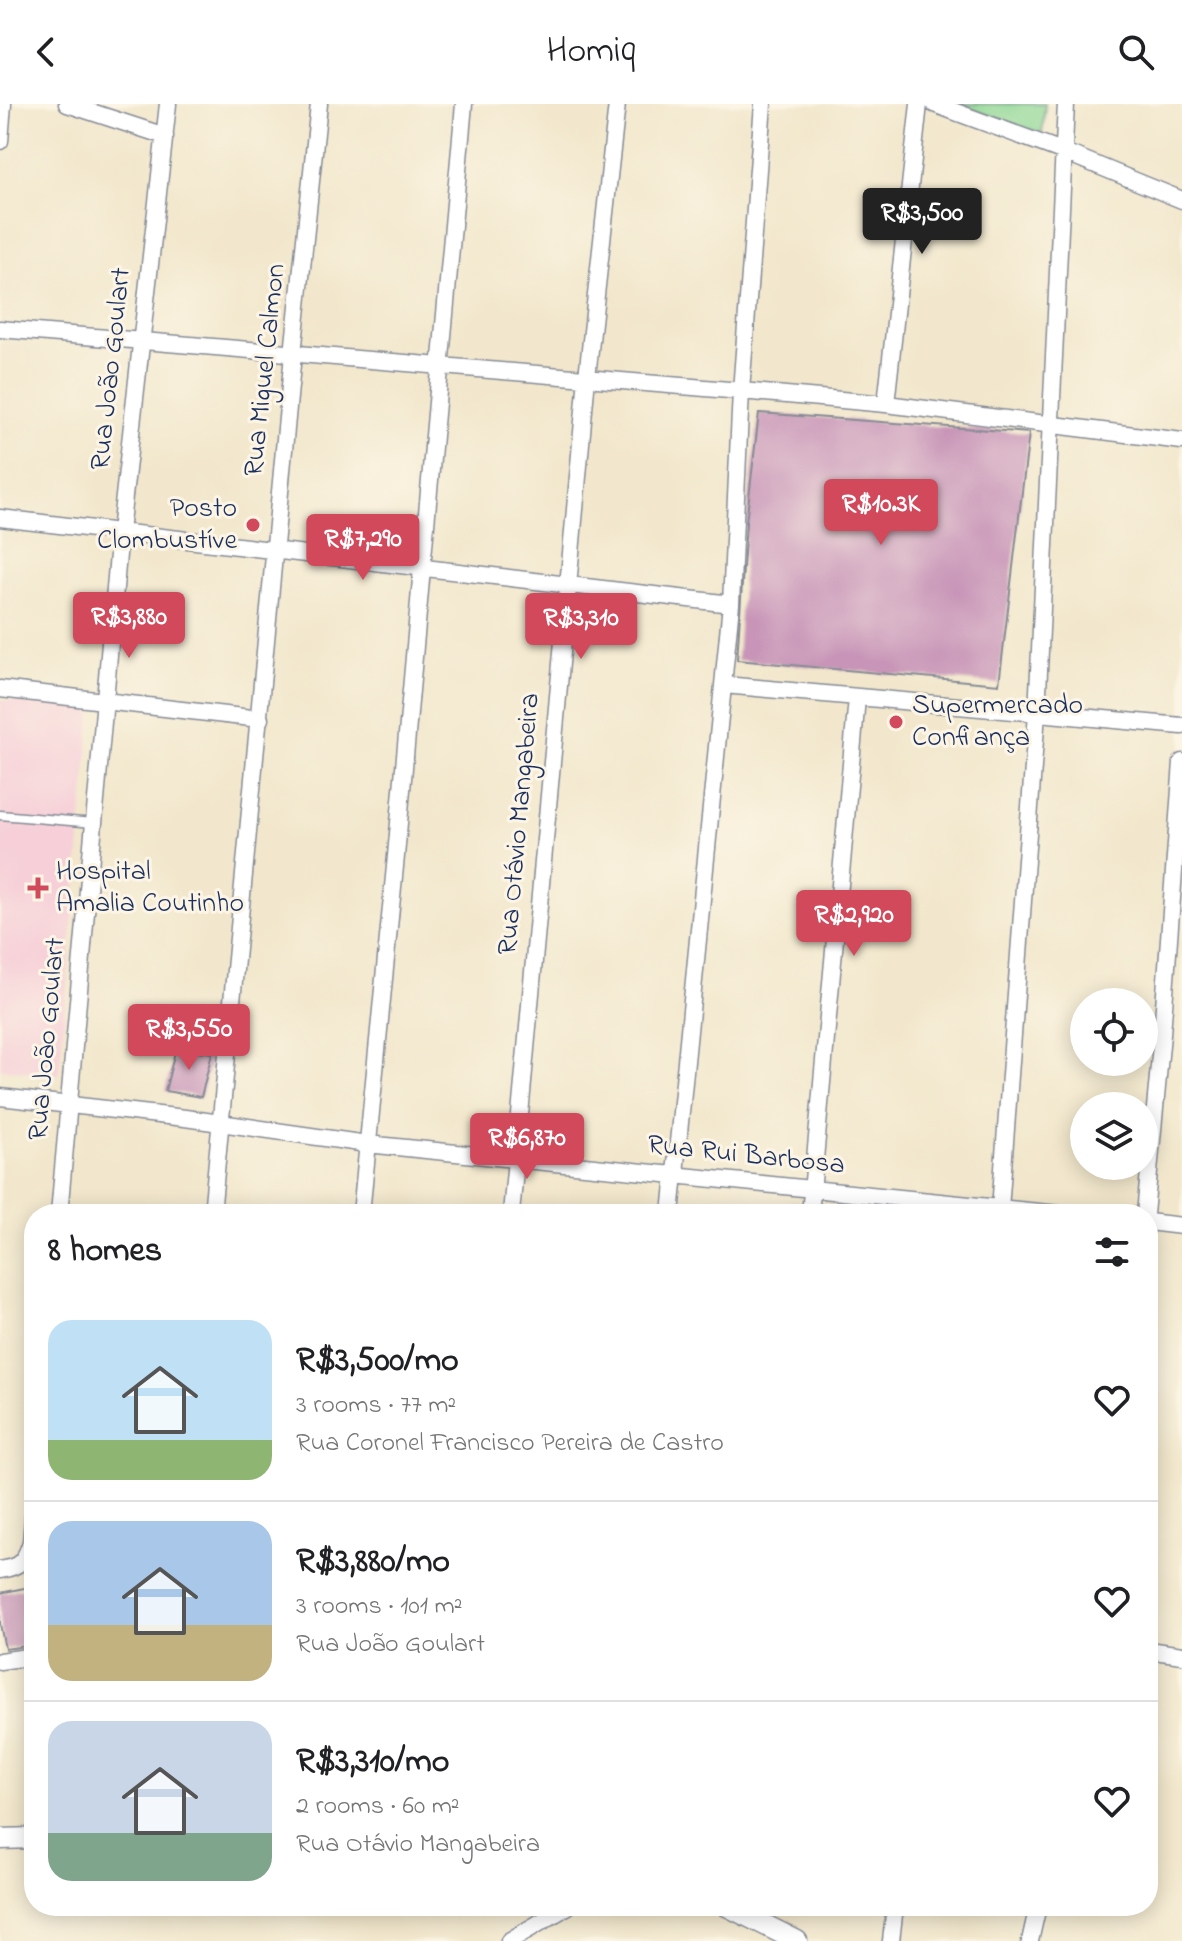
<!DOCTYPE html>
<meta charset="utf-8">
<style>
body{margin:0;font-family:"Indie Flower",sans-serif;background:#f6f6f6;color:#202124;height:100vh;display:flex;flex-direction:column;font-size:30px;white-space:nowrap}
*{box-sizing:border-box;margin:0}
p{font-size:26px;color:#757577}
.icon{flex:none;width:44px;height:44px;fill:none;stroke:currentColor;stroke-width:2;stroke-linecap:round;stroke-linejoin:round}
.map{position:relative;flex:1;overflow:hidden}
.panel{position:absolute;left:24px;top:1100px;width:1134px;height:712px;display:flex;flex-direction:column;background:#fff;border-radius:32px;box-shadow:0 4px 20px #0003}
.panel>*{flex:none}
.fabs{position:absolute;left:1070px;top:884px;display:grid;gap:16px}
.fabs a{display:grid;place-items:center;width:88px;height:88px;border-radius:50%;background:#fff;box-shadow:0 4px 20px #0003;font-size:40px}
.price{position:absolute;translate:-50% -68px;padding:0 18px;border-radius:8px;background:#d1495b;color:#fff;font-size:26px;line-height:52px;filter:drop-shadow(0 2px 4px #0008)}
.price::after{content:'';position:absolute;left:50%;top:48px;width:24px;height:18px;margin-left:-12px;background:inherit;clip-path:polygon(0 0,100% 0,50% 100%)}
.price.current{background:#222;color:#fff}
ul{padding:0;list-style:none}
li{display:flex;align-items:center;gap:24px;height:200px;padding:0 24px}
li+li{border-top:2px solid #e0e0e0}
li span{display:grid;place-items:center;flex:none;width:224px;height:160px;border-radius:24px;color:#555}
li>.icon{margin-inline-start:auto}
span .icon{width:96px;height:96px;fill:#fffc;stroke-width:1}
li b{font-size:34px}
h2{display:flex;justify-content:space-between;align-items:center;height:96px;padding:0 24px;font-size:34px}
header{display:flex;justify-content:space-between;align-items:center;height:104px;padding:0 24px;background:#fff;font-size:36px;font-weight:600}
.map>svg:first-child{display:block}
.built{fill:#f6cfd8}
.green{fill:#8cd794;stroke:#548379;stroke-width:2}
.building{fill:#c894b8}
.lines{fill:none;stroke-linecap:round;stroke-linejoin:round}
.service-casing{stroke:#868b95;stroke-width:11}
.minor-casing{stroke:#868b95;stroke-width:19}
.tertiary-casing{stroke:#868b95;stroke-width:23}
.service{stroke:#fff;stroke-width:8}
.minor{stroke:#fff;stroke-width:16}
.tertiary{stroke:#fff;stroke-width:20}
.poi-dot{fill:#d1495b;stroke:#fcf5e5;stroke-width:3}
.labels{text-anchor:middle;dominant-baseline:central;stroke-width:6;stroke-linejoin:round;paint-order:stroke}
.street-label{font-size:28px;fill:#1b2f5e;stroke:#fcf5e5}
.poi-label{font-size:28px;fill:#1b2f5e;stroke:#fcf5e5;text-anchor:start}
</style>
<header><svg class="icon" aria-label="back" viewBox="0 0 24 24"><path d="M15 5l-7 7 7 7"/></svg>Homiq<svg class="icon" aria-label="search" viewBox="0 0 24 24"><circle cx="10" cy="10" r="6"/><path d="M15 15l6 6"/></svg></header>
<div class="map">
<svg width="1182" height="1837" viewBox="0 0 1182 1837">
<rect width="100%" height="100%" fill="#fcf5e5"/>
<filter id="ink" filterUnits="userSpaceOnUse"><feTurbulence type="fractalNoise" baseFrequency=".0125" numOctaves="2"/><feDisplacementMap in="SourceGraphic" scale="16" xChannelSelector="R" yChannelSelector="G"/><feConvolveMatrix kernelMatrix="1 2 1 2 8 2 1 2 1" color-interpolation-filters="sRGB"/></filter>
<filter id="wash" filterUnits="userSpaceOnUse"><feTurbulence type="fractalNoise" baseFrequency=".006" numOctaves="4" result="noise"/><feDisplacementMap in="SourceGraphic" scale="32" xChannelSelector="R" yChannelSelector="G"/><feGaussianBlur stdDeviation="1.8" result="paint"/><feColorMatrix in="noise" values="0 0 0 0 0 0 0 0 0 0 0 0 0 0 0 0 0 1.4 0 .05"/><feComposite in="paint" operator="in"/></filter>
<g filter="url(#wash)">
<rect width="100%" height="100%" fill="#f2e7cc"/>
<path class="built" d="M0,596l92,7 -33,367 -59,-5z"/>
<path class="green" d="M957,0h88l-3,30z"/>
<g id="blocks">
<path class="building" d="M759,309l270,20 -30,251 -262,-24 9,-137z
M176,944l36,5 -11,44 -36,-6z
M34,1482v59l-29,4 -5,-25v-31z"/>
</g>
</g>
<g filter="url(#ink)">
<use href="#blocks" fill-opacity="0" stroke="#868b95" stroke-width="2"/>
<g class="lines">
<g class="service-casing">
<path id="service" d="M0,711l94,8"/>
</g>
<g class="minor-casing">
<path id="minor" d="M67,0l98,32
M934,0l128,47 120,49
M0,37l3,-37
M0,225l741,62 145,13 296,37
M886,300l33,-300
M0,414l731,86
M724,581l458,41
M0,585l260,30
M0,993l185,21 182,26 692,70
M1000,1105l37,-496 29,-609
M59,1110l61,-682 48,-428
M212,1110l81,-860 26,-250
M361,1110l35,-358 68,-752
M511,1110l76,-837 30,-273
M671,1110l60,-610 10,-213 22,-287
M810,1110l47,-516
M1145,1110l17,-180 20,-272
M1148,1118l34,4
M31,1438l3,-36
M0,1466c20,-3 25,-9 31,-28h3
M1148,1546l34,5
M0,1557l34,-5
M509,1837l59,-35
M891,1837l4,-35
M1030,1837l8,-35"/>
</g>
<g class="tertiary-casing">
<path id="tertiary" d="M0,1735l34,-1
M727,1802l70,35"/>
</g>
<use href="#service" class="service"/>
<use href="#minor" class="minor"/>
<use href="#tertiary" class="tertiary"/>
</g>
</g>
<g class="poi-dot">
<circle cx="253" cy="421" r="8"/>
<circle cx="896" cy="618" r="8"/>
<path d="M34 772h8v8h8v8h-8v8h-8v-8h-8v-8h8z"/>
</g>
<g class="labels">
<g class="street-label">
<text transform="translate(112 265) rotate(-84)">Rua João Goulart</text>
<text transform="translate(266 266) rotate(-84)">Rua Miguel Calmon</text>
<text transform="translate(520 720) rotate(-85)">Rua Otávio Mangabeira</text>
<text transform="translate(48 935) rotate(-85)">Rua João Goulart</text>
<text transform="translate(746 1052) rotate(6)">Rua Rui Barbosa</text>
</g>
<g class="poi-label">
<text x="237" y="405" text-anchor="end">Posto<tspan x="237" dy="32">Clombustíve</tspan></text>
<text x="912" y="602">Supermercado<tspan x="912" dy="32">Confiança</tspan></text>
<text x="56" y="768">Hospital<tspan x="56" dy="32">Amalia Coutinho</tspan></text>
</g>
</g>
</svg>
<div class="fabs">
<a><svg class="icon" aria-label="locate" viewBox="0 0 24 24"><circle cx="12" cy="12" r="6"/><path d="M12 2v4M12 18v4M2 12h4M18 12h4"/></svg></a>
<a><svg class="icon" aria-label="layers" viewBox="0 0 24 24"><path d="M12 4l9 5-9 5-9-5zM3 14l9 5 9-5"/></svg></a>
</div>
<b class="price current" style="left:922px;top:152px">R$3,500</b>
<b class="price" style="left:881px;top:443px">R$10.3K</b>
<b class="price" style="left:363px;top:478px">R$7,290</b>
<b class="price" style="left:129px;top:556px">R$3,880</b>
<b class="price" style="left:581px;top:557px">R$3,310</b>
<b class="price" style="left:854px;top:854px">R$2,920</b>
<b class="price" style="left:189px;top:968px">R$3,550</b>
<b class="price" style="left:527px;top:1077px">R$6,870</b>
<section class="panel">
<h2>8 homes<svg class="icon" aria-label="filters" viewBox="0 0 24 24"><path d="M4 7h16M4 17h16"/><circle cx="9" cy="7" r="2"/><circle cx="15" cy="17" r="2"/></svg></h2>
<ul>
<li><span style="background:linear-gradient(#bfe0f5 75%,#8fb573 0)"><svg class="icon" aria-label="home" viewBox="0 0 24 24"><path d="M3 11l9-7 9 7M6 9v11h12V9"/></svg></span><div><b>R$3,500/mo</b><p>3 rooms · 77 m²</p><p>Rua Coronel Francisco Pereira de Castro</p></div><svg class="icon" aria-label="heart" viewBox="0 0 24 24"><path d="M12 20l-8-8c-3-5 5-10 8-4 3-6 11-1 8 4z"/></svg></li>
<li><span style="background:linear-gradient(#a9c7e8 65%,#c2b280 0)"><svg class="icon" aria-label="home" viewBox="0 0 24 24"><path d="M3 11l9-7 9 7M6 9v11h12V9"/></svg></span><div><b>R$3,880/mo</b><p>3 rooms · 101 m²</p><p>Rua João Goulart</p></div><svg class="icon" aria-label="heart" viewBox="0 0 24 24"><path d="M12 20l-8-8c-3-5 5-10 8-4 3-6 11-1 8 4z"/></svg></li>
<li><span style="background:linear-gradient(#c9d6e8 70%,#7fa58c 0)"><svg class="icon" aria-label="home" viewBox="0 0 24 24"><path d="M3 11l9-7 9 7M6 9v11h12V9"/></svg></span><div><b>R$3,310/mo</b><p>2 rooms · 60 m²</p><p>Rua Otávio Mangabeira</p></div><svg class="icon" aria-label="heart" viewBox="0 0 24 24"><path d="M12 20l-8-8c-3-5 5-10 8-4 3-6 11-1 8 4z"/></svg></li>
</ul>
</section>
</div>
